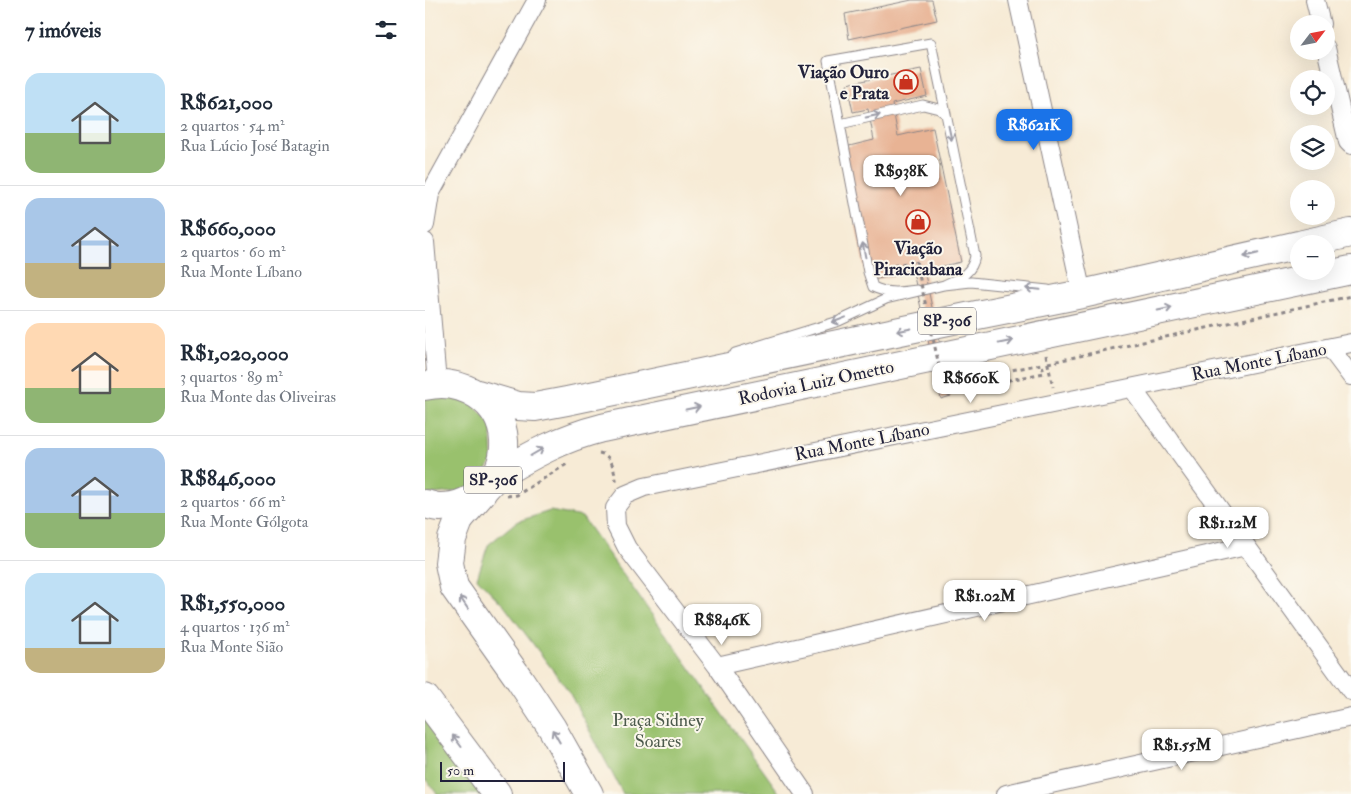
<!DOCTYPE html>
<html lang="pt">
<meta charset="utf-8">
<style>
body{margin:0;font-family:"IM FELL Double Pica",serif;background:#f2f2f3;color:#1f2937;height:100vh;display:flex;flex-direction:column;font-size:19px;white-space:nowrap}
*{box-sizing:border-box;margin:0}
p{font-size:16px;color:#747a83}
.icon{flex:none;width:28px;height:28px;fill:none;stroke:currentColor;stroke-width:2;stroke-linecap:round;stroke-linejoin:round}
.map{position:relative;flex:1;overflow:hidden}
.drawer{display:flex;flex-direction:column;background:#fff;width:425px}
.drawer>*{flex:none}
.needle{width:32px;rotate:58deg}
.buttons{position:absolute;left:865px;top:15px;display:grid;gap:10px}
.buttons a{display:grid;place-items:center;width:45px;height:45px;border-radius:50%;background:#fff;box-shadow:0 5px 20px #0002;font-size:25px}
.scale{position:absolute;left:15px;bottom:12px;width:125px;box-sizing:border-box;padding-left:5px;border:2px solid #22223b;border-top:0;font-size:14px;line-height:18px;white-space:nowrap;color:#22223b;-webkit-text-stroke:4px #fbf7ec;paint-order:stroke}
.price{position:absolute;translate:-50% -42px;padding:0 11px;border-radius:10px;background:#fff;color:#222;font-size:16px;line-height:32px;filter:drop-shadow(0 1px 2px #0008)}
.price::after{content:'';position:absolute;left:50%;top:30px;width:15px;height:11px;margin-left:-8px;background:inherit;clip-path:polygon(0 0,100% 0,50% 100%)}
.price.selected{background:#1a73e8;color:#fff}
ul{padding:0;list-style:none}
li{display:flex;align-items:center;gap:15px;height:125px;padding:0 25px}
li+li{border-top:1px solid #e0e1e3}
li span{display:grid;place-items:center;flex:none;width:140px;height:100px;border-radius:15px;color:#555}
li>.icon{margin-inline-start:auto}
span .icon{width:60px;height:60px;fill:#fffc;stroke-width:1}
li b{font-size:21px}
h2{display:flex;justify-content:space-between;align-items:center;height:60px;padding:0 25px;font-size:21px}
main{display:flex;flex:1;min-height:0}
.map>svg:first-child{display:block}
.green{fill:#99c16d;stroke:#5e7254}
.building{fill:#e8b394}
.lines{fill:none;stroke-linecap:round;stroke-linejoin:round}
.lane-casing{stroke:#8c8688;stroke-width:11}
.street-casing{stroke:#8c8688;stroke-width:20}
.primary-casing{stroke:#8c8688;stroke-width:30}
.highway-casing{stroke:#8c8688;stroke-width:30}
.path{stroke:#8c8688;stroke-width:3;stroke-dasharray:4 4;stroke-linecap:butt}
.lane{stroke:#fff;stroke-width:9}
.street{stroke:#fff;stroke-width:18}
.primary{stroke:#fff;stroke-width:28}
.highway{stroke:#fff;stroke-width:28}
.path-bridge{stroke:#8c8688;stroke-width:3;stroke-dasharray:4 4;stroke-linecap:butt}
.oneway{stroke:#9c9ca7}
.labels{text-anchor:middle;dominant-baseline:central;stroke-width:4;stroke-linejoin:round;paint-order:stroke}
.shield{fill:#fbf7ec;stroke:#636270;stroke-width:1}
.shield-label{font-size:16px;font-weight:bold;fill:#22223b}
.poi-label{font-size:18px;font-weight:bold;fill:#22223b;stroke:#fbf7ec;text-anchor:end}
.street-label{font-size:18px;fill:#22223b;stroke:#fbf7ec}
.park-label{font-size:18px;fill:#4c5a4c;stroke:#fbf7ec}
</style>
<main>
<section class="drawer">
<h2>7 imóveis<svg class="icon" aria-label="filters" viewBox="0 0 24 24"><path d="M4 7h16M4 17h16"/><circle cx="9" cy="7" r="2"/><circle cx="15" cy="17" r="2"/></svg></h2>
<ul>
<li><span style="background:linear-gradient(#bfe0f5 60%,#8fb573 0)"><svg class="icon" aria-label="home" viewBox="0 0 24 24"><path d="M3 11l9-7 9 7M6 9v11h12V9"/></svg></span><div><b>R$621,000</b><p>2 quartos · 54 m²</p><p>Rua Lúcio José Batagin</p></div></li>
<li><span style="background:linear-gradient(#a9c7e8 65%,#c2b280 0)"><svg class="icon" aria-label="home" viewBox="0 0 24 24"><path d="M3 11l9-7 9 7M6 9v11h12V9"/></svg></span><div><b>R$660,000</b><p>2 quartos · 60 m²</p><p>Rua Monte Líbano</p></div></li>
<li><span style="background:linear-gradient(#ffd9b3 65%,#8fb573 0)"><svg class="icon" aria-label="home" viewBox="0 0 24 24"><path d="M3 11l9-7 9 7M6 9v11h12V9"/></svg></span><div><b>R$1,020,000</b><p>3 quartos · 89 m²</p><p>Rua Monte das Oliveiras</p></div></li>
<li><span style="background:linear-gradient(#a9c7e8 65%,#8fb573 0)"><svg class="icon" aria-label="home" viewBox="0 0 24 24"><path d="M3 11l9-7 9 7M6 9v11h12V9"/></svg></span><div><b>R$846,000</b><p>2 quartos · 66 m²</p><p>Rua Monte Gólgota</p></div></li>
<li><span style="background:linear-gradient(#bfe0f5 75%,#c2b280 0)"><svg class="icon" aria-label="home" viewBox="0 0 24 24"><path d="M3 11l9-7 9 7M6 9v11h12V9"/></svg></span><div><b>R$1,550,000</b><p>4 quartos · 136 m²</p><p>Rua Monte Sião</p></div></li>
</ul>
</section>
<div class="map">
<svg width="926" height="794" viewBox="0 0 926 794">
<rect width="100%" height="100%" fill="#fbf7ec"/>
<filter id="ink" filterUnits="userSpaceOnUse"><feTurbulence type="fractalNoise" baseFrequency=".02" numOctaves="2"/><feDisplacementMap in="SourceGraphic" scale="10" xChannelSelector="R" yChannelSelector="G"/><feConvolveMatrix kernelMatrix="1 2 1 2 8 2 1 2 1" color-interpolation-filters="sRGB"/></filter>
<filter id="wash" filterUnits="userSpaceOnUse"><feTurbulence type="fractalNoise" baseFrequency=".0096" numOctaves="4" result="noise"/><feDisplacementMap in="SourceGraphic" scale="20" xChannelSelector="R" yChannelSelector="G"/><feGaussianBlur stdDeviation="1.12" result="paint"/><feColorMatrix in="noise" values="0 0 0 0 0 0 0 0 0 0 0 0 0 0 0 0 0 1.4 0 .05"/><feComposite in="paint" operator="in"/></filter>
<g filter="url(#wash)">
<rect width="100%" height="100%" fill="#f7ebd6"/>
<path class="green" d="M0,395l41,2 25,27 2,37 -22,29 -46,5z
M125,511l32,6 198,277h-157l-55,-104 -63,-83 -28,-29 11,-33 28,-23z
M0,714l60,80h-48l-12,-16z"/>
<g id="blocks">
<path class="building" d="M487,0h20l5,20 -88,19 -4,-25z
M496,69l6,27 -35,8 6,32 35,-8 28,134 -37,8 27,126 -10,3 -28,-127 -46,9 -26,-133 33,-8 -6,-31 -15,3 -6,-28z"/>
</g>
</g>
<g filter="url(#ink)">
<use href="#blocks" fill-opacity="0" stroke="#8c8688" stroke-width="1"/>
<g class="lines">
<g class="lane-casing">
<path id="lane" d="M415,124l-12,-63 103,-18 15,71
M492,290c-15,2 -30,4 -44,-3l-5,-15 -28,-148 83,-19 16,4 7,5 29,142c-3,18 -16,22 -31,29
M310,353l104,-32 47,-22 58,-14 27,-3 77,8"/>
</g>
<g class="street-casing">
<path id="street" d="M593,0l64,294
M890,0l6,24
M901,48l22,94 3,3
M0,225l5,-31 107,-194
M0,242l12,141
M905,348l21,28
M707,388l219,303
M292,666l529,-120
M380,794l-88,-128 -90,-118 -11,-22 -1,-18 10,-13 19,-8 707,-144
M581,794l345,-77"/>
</g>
<g class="primary-casing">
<path id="primary" d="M878,244l48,-11
M0,386c37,-9 77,15 79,55 2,36 -29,66 -64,66 -5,0 -10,-2 -15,-3
M52,394l41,12 17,1 32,-6 400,-84 115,-23 217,-49
M70,477c36,-22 67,-39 107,-49l749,-158"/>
</g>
<g class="highway-casing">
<path id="highway" d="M57,493l-22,25 -8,21 -3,24 5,24 66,93 32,48 37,66
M0,698l72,96"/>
</g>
<path class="path" d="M453,269l38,-8
M621,355l7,32
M623,363l303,-67
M520,393l99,-20 -2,-9 -87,17 -1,-5
M174,453c15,3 14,17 18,30
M82,496l10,-1 50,-31"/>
<use href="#lane" class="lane"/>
<use href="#street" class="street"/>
<use href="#primary" class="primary"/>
<use href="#highway" class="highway"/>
<path class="path-bridge" d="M491,261l29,132"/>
</g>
<defs><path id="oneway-shaft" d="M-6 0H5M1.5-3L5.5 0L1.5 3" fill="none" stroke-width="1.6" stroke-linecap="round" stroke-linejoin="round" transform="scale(1.25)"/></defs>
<g class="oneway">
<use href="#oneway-shaft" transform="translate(448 116) rotate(-12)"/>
<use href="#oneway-shaft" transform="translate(525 133) rotate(78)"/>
<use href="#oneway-shaft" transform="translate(439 250) rotate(-101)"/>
<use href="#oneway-shaft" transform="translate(826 255) rotate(167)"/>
<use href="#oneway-shaft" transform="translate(608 289) rotate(-174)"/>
<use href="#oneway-shaft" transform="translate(740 309) rotate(-12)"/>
<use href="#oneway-shaft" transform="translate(414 320) rotate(159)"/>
<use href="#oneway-shaft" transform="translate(479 330) rotate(168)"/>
<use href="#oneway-shaft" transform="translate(581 342) rotate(-12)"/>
<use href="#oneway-shaft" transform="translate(268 408) rotate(-12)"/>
<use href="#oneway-shaft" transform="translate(112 452) rotate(-30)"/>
<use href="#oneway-shaft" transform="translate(39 603) rotate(-124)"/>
<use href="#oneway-shaft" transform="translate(131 736) rotate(-120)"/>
<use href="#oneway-shaft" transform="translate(32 741) rotate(-127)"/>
</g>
</g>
<defs>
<g id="shop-ring" transform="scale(1.25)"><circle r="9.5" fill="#fbf7ec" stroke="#c8321e" stroke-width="1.5"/><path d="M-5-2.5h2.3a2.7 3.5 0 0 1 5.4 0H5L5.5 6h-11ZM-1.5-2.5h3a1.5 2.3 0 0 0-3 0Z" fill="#c8321e"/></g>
</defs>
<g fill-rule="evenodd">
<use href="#shop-ring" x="481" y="82"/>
<use href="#shop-ring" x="493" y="222"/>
</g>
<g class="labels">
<g class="shield">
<rect x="493" y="307.5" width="58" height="27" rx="4"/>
<rect x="39" y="466.5" width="58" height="27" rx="4"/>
</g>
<g class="shield-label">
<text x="522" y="321">SP-306</text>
<text x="68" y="480">SP-306</text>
</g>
<g class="poi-label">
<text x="464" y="72">Viação Ouro<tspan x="464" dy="21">e Prata</tspan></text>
<text x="493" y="248" text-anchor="middle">Viação<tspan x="493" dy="21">Piracicabana</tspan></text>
</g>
<g class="street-label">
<text transform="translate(834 362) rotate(-11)">Rua Monte Líbano</text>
<text transform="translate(391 383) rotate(-12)">Rodovia Luiz Ometto</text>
<text transform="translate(437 442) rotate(-11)">Rua Monte Líbano</text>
</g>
<g class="park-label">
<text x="233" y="720">Praça Sidney<tspan x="233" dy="21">Soares</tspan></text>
</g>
</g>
</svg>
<div class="buttons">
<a><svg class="needle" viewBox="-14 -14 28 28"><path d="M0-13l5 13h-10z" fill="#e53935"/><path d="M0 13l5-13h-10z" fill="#747a83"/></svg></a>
<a><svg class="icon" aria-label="locate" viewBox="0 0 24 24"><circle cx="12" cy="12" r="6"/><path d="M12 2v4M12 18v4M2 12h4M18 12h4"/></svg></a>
<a><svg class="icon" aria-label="layers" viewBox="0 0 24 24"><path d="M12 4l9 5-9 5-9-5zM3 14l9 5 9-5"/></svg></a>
<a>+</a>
<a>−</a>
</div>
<div class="scale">50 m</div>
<b class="price selected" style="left:609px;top:151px">R$621K</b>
<b class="price" style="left:476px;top:197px">R$938K</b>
<b class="price" style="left:546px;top:404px">R$660K</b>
<b class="price" style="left:803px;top:549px">R$1.12M</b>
<b class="price" style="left:560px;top:622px">R$1.02M</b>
<b class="price" style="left:297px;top:646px">R$846K</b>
<b class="price" style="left:757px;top:771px">R$1.55M</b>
</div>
</main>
